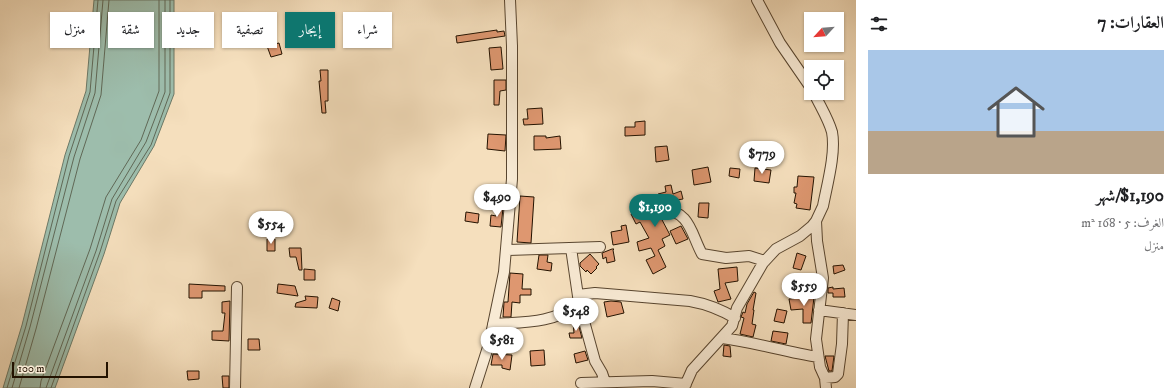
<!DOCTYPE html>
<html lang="ar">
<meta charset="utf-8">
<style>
body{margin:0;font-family:"IM FELL DW Pica",Amiri,serif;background:#f6f6f6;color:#202124;direction:rtl;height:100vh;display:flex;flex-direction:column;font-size:15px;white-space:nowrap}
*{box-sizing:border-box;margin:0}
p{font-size:13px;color:#757577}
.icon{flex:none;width:22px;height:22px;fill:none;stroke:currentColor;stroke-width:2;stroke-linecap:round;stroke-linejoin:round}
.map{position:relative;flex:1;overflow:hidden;direction:ltr}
.drawer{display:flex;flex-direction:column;background:#fff;width:320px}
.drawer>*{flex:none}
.hud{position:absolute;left:12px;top:12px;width:380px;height:36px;direction:rtl;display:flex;gap:8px}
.needle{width:26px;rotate:244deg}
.buttons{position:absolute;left:804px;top:12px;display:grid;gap:8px}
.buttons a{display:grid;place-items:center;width:40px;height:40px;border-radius:0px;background:#fff;box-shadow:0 1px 3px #0004;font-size:20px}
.scale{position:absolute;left:12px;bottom:10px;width:96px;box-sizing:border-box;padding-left:4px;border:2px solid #231200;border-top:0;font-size:11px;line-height:14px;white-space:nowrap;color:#231200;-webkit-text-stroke:3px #f8ead4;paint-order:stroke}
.price{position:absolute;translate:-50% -34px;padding:0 9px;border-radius:14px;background:#fff;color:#222;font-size:13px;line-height:26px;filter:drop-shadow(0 1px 2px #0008)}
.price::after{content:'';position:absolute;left:50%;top:24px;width:12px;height:9px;margin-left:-6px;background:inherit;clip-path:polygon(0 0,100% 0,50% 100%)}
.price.current{background:#0f766e;color:#fff}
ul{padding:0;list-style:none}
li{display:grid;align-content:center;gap:8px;height:212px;padding:0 12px}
li span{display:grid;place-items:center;height:124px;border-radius:0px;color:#555}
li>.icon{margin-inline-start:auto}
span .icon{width:72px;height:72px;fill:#fffc;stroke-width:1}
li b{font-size:17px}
h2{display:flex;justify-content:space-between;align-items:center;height:48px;padding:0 12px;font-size:17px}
.chip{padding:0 14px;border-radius:0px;background:#fff;box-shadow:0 1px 3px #0004;font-size:14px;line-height:36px}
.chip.current{background:#0f766e;color:#fff}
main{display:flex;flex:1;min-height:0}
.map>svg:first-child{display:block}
.water{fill:#9dbdac;stroke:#6c7967}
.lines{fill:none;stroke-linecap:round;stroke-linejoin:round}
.shore{stroke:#606856;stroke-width:1}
.building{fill:#de9770;stroke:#231200}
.minor-casing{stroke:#58452f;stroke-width:12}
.minor{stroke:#f8ead4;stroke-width:10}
</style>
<main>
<section class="drawer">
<h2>العقارات: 7<svg class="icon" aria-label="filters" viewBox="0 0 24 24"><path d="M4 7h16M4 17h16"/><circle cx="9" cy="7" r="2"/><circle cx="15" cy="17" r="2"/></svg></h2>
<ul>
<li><span style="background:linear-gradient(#a9c7e8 65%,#b9a48a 0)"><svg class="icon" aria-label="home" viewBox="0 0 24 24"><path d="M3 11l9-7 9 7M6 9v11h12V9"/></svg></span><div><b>$1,190/شهر</b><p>الغرف: 5 · 168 m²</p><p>منزل</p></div></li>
</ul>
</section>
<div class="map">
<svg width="856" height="388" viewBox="0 0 856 388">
<rect width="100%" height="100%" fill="#f5dfbd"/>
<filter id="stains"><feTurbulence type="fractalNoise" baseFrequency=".005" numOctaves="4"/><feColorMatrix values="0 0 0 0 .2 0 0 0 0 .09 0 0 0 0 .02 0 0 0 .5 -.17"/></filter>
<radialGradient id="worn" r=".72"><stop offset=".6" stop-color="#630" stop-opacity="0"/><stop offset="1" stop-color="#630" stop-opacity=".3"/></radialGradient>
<path class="water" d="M94,0h80v94l-20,52 -34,57 -16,51 -49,134h-52l19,-63 43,-170 21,-64z"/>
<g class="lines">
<path class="shore" d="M7,388l19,-62 43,-170 21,-64 8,-92
M12,388l18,-61 44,-170 21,-64 8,-93
M19,388l17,-59 44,-170 21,-64 8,-95
M40,388l1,-7 49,-132 16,-52 35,-57 18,-49v-91
M46,388l50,-137 16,-52 34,-57 19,-50v-92
M51,388l49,-136 16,-51 35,-56 19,-52v-93"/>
</g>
<path class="building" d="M497,30v2l7,-1 1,5 -48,7 -1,-7z
M279,43l3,11 -11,3 -4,-11z
M501,47l2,22 -12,1 -2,-22z
M320,70h8v31h-3l1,12h-4l-3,-32h2z
M494,80h12v10l-6,1 -1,14h-5z
M542,108l1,16 -19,1 -1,-6h5l-1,-10z
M645,121v14l-20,1v-9h10v-5z
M488,134l18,1 -1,16 -18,-2z
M534,136h12v2l14,-2 1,13 -27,1z
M667,146l2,14 -13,2 -1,-15z
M708,167l3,15 -17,3 -2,-15z
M730,168l10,1 -1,9 -10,-2z
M755,168l16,2 -2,13 -15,-2z
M798,176l16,1 -4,33 -14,-2 1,-4 -3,-1 2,-10h-2v-6h3z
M671,185l2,9 8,-3 2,8 -29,5 2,9 4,3 10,19 -8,4 3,7 -7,4 8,17 -13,7 -7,-14 9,-4 -4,-8 -12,3 -2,-9 12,-4 -9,-16 -4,2 -5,-10 11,-6 -1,-1 18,-9 -1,-4 8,-2 -1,-6z
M520,196l14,1 -3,46 -14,-1z
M699,203h10l-1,15 -10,-1z
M497,207l6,1 -2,19 -11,-1 1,-11 5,1z
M466,212l13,2 -1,9 -13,-2z
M626,225l3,17 -16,3 -2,-13 11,-2 -1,-4z
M681,226l7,13 -12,5 -6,-13z
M267,239h8v12h-8z
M289,248h12l1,22h-3l-3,-13h-6z
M612,249h2l-1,1 2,11 -8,2 -1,-6 -3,2 -1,-6z
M797,253l9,3 -5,14 -8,-2z
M590,254l9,10 -3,3 1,1 -6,6 -4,-4 -1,2 -6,-6v-3z
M539,255h9l-1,7 5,1 -1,8 -14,-2z
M843,265l2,5 -11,4 -1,-8z
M737,267l1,14 -13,2 6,16 -13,3 -4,-11 6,-2 -2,-20z
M304,269l11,1v10h-11z
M510,273l13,1 -1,15h9v6h-11v8l-8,-1 -1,15h-8l1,-15h4z
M805,280l11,1 -1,10 -11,-2z
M189,284l36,2v5h-23v7h-13z
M278,284l17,2 3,10 -21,-3z
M833,287v2l11,-1 1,9h-12v-4h-5v-5z
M754,292l2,1 -3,17h1l-2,14 4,1 -3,12 -13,-3 4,-16 -3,-1 2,-5 2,1 2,-9z
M305,296l13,1 -1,11 -22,-1 1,-4 10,-3z
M814,297l-3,26h-8v-14l-12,1 -2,-11z
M332,298l8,3 -2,10 -9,-3z
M230,301l-1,40 -17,-1v-9h11l2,-18h-3v-11z
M611,301l10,1 3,11 -17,4 -3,-15z
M777,309l10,2 -3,12 -10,-2z
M573,323h5l4,15h-12l-1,-5h5z
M773,331l15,2 -2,11 -15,-3z
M248,339h11l1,11h-12z
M724,345l6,1 1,11 -8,-1z
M544,350l1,15 -14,1 -1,-15z
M585,351l3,9 -12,3 -2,-9z
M493,354l19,1 -2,15 -8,-2v-3h-11z
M825,356h9l-2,15h-3z
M187,371h12v8l-11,1z
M222,376h7v12h-6z"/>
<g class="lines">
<g class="minor-casing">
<path id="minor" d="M757,0l23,43 31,45
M662,210c28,0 29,24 40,44l24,4 23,-2 16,5
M816,221l1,20 6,37 -7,61 4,28 5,11 1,10
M571,248l8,55 16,58 7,12 3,9
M506,250l94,-3
M578,295l17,-2 95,8c17,3 30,8 45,17
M819,310l37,5
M493,324c32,-2 60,0 86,-21
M722,338c32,4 64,14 96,19
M825,378l10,-1 3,-3 4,-30 1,-31
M581,383l71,-2 34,3
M235,388l2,-101
M475,388l14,-44 15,-72 8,-93v-133l-2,-46
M684,388l8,-18 40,-44 5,-18 26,-45 13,-14 24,-13 12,-10 4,-5 7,-15c4,-21 13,-53 9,-74 -4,-14 -12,-26 -18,-39"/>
</g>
<use href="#minor" class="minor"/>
</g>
<rect width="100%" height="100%" filter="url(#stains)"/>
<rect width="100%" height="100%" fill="url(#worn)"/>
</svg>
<div class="buttons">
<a><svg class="needle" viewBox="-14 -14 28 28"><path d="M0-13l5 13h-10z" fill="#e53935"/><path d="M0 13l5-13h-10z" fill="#757577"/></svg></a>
<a><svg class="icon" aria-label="locate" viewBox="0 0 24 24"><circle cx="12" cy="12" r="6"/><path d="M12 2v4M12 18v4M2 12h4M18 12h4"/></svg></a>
</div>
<div class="scale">100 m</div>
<b class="price" style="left:762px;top:175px">$779</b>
<b class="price" style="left:497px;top:218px">$490</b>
<b class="price current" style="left:655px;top:228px">$1,190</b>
<b class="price" style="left:271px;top:245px">$554</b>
<b class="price" style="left:804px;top:307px">$559</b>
<b class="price" style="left:576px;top:332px">$548</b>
<b class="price" style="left:502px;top:361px">$581</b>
<div class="hud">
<a class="chip">شراء</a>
<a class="chip current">إيجار</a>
<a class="chip">تصفية</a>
<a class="chip">جديد</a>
<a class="chip">شقة</a>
<a class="chip">منزل</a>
</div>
</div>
</main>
